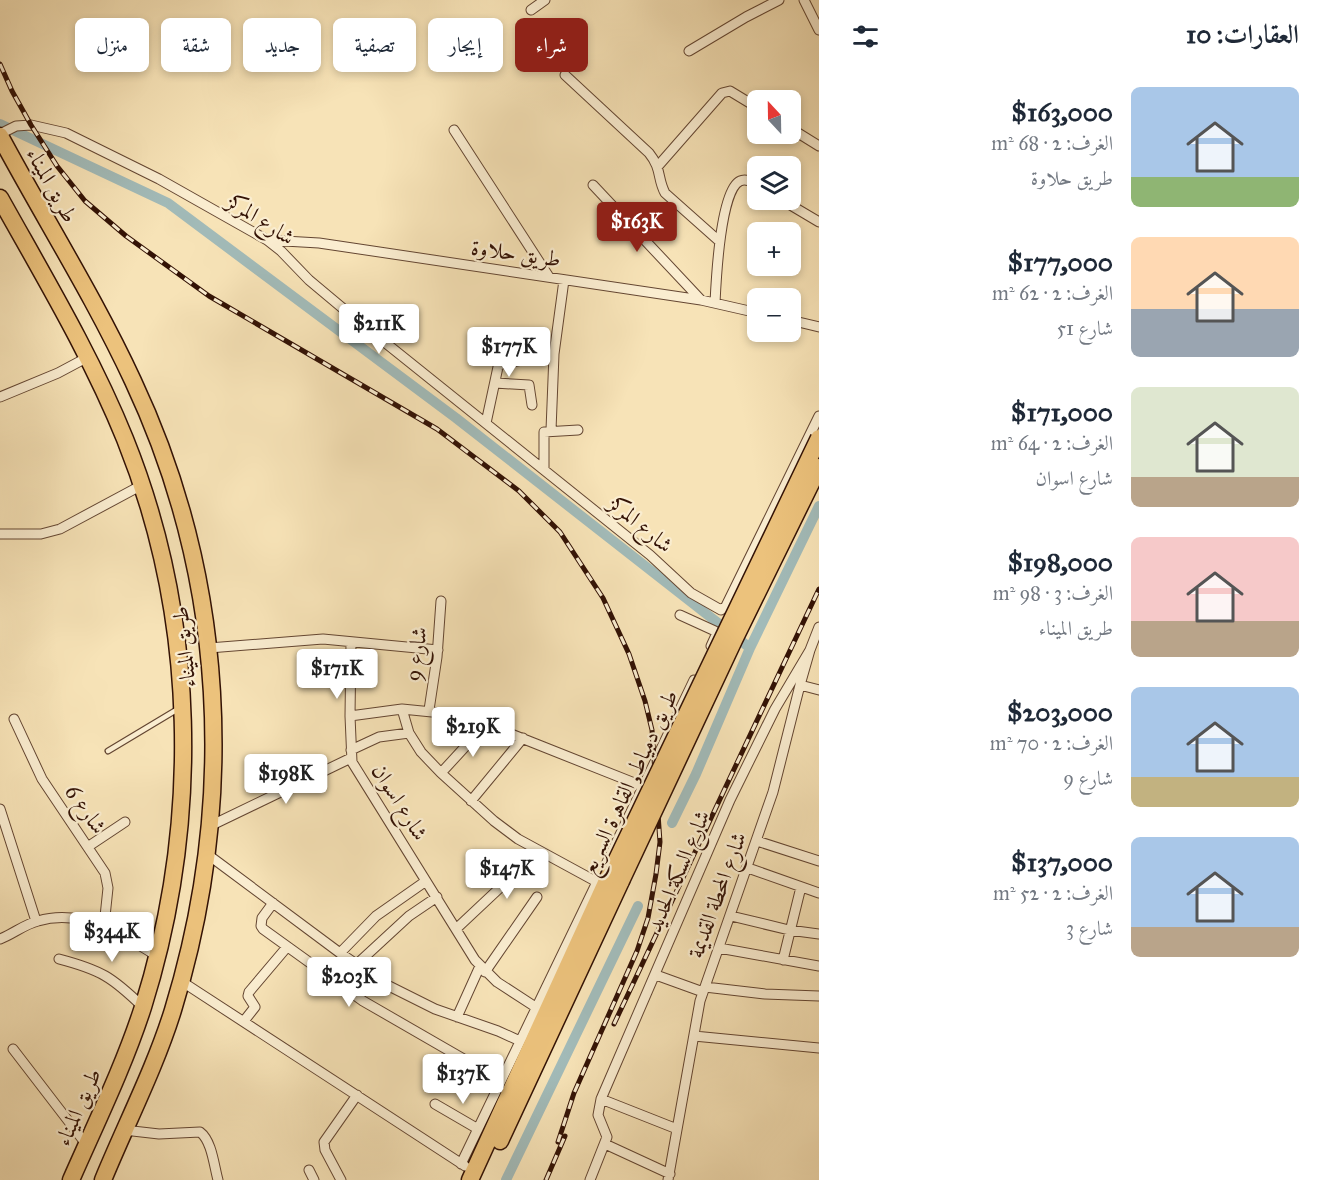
<!DOCTYPE html>
<html lang="ar">
<meta charset="utf-8">
<style>
body{margin:0;font-family:"IM FELL Great Primer",Amiri,serif;background:#f6f6f7;color:#1f2937;direction:rtl;height:100vh;display:flex;flex-direction:column;font-size:22px;white-space:nowrap}
*{box-sizing:border-box;margin:0}
p{font-size:20px;color:#747a83}
.icon{flex:none;width:33px;height:33px;fill:none;stroke:currentColor;stroke-width:2;stroke-linecap:round;stroke-linejoin:round}
.map{position:relative;flex:1;overflow:hidden;direction:ltr}
.drawer{display:flex;flex-direction:column;background:#fff;width:510px}
.drawer>*{flex:none}
.hud{position:absolute;left:18px;top:18px;width:570px;height:54px;direction:rtl;display:flex;gap:12px}
.needle{width:39px;rotate:338deg}
.buttons{position:absolute;left:747px;top:90px;display:grid;gap:12px}
.buttons a{display:grid;place-items:center;width:54px;height:54px;border-radius:9px;background:#fff;box-shadow:0 3px 9px #0003;font-size:30px}
.price{position:absolute;translate:-50% -51px;padding:0 14px;border-radius:6px;background:#fff;color:#222;font-size:20px;line-height:39px;filter:drop-shadow(0 2px 3px #0008)}
.price::after{content:'';position:absolute;left:50%;top:36px;width:18px;height:14px;margin-left:-9px;background:inherit;clip-path:polygon(0 0,100% 0,50% 100%)}
.price.selected{background:#8f2418;color:#fff}
ul{padding:0;list-style:none}
li{display:flex;align-items:center;gap:18px;height:150px;padding:0 30px}
li span{display:grid;place-items:center;flex:none;width:168px;height:120px;border-radius:9px;color:#555}
li>.icon{margin-inline-start:auto}
span .icon{width:72px;height:72px;fill:#fffc;stroke-width:1}
li b{font-size:26px}
h2{display:flex;justify-content:space-between;align-items:center;height:72px;padding:0 30px;font-size:26px}
.tag{padding:0 21px;border-radius:9px;background:#fff;box-shadow:0 3px 9px #0003;font-size:21px;line-height:54px}
.tag.selected{background:#8f2418;color:#fff}
main{display:flex;flex:1;min-height:0}
.map>svg:first-child{display:block}
.lines{fill:none;stroke-linecap:round;stroke-linejoin:round}
.canal{stroke:#a2bbb9;stroke-width:10}
.lane-casing{stroke:#644632;stroke-width:7}
.street-casing{stroke:#644632;stroke-width:11}
.highway-casing{stroke:#331205;stroke-width:19}
.lane{stroke:#faedd0;stroke-width:4.5}
.street{stroke:#faedd0;stroke-width:9}
.highway{stroke:#ecc27c;stroke-width:16}
.rail-casing{stroke:#331205;stroke-width:5}
.rail{stroke:#faedd0;stroke-width:3;stroke-dasharray:9;stroke-linecap:butt}
.highway-bridge-casing{stroke:#331205;stroke-width:19;stroke-linecap:butt}
.highway-bridge{stroke:#ecc27c;stroke-width:16}
.labels{text-anchor:middle;dominant-baseline:central;stroke-width:4.5;stroke-linejoin:round;paint-order:stroke}
.street-label{font-size:22px;fill:#331205;stroke:#faedd0}
</style>
<main>
<section class="drawer">
<h2>العقارات: 10<svg class="icon" aria-label="filters" viewBox="0 0 24 24"><path d="M4 7h16M4 17h16"/><circle cx="9" cy="7" r="2"/><circle cx="15" cy="17" r="2"/></svg></h2>
<ul>
<li><span style="background:linear-gradient(#a9c7e8 75%,#8fb573 0)"><svg class="icon" aria-label="home" viewBox="0 0 24 24"><path d="M3 11l9-7 9 7M6 9v11h12V9"/></svg></span><div><b>$163,000</b><p>الغرف: 2 · 68 m²</p><p>طريق حلاوة</p></div></li>
<li><span style="background:linear-gradient(#ffd9b3 60%,#9aa5b1 0)"><svg class="icon" aria-label="home" viewBox="0 0 24 24"><path d="M3 11l9-7 9 7M6 9v11h12V9"/></svg></span><div><b>$177,000</b><p>الغرف: 2 · 62 m²</p><p>شارع 51</p></div></li>
<li><span style="background:linear-gradient(#dfe7d0 75%,#b9a48a 0)"><svg class="icon" aria-label="home" viewBox="0 0 24 24"><path d="M3 11l9-7 9 7M6 9v11h12V9"/></svg></span><div><b>$171,000</b><p>الغرف: 2 · 64 m²</p><p>شارع اسوان</p></div></li>
<li><span style="background:linear-gradient(#f6c9c9 70%,#b9a48a 0)"><svg class="icon" aria-label="home" viewBox="0 0 24 24"><path d="M3 11l9-7 9 7M6 9v11h12V9"/></svg></span><div><b>$198,000</b><p>الغرف: 3 · 98 m²</p><p>طريق الميناء</p></div></li>
<li><span style="background:linear-gradient(#a9c7e8 75%,#c2b280 0)"><svg class="icon" aria-label="home" viewBox="0 0 24 24"><path d="M3 11l9-7 9 7M6 9v11h12V9"/></svg></span><div><b>$203,000</b><p>الغرف: 2 · 70 m²</p><p>شارع 9</p></div></li>
<li><span style="background:linear-gradient(#a9c7e8 75%,#b9a48a 0)"><svg class="icon" aria-label="home" viewBox="0 0 24 24"><path d="M3 11l9-7 9 7M6 9v11h12V9"/></svg></span><div><b>$137,000</b><p>الغرف: 2 · 52 m²</p><p>شارع 3</p></div></li>
</ul>
</section>
<div class="map">
<svg width="819" height="1180" viewBox="0 0 819 1180">
<rect width="100%" height="100%" fill="#f7e3b7"/>
<filter id="stains"><feTurbulence type="fractalNoise" baseFrequency=".00333" numOctaves="4"/><feColorMatrix values="0 0 0 0 .2 0 0 0 0 .09 0 0 0 0 .02 0 0 0 .5 -.17"/></filter>
<radialGradient id="worn" r=".72"><stop offset=".6" stop-color="#630" stop-opacity="0"/><stop offset="1" stop-color="#630" stop-opacity=".3"/></radialGradient>
<g class="lines">
<path class="canal" d="M0,124l168,79 288,215 294,230
M672,823l24,-49 54,-126 69,-142
M506,1180l132,-274"/>
<g class="lane-casing">
<path id="lane" d="M108,751l70,-42"/>
</g>
<g class="street-casing">
<path id="street" d="M804,0l15,30
M531,10l14,-10
M689,51l57,-34 33,-17
M565,75l84,78c13,16 8,25 16,40l54,48
M790,128l29,18
M454,130l95,147
M0,134l16,-8 15,-1 35,8 93,46 108,61 14,11 28,29 43,36 298,239 41,38 30,17 5,-4 93,-190
M658,166l64,-73 8,-2 28,17
M593,185l108,115
M782,200l37,22
M267,240l52,3 382,57 57,13
M715,303c1,-21 5,-113 25,-122 6,-3 12,1 18,4
M790,320l29,7
M495,383l34,2 3,20
M0,397l58,-24 30,-16
M486,423l12,-56 3,-3 53,-10
M551,430l3,-76 10,-74
M544,470v-38l34,-2
M0,534h41l19,-5 82,-44
M680,615l35,16 1,4 -5,11
M351,642l-1,74 2,46 123,198 22,22 40,26
M209,648l114,-9 115,11
M800,685l19,5
M402,709l7,24
M429,710l8,-53 4,-56
M350,716l52,-7 40,4 44,11 156,62
M14,719l28,60 63,94 3,15 -4,38
M351,750l28,-13 30,-4 12,19 20,21 53,48 24,18 79,43
M441,773l45,-49
M471,801l52,-63
M0,809l36,112
M210,826l141,-68
M757,841l62,20
M89,846l36,-24
M207,854l133,99 47,32 48,24 63,22 22,10
M607,862l87,-182
M748,868l71,25
M273,903l-11,15 -1,8 2,3 100,72 137,79
M731,916l58,14 30,4
M456,929l83,-78
M0,939c13,-5 25,-15 38,-18 44,-13 84,13 119,35
M719,948l100,18
M340,953l36,-37 50,-35
M59,959c42,11 53,18 84,48
M783,960l18,-73
M357,964l52,-48 28,-19
M485,972l52,-75
M656,975l47,17
M181,981l284,185
M705,987l60,7 54,2
M457,1017l23,-51
M244,1021l11,-14 -7,-11 1,-4 38,-45
M694,1036l125,12
M13,1049l73,95
M601,1099l76,30
M435,1104l43,25
M124,1130l35,4 41,-2c12,9 14,34 18,48
M605,1144l65,30
M461,1164l137,-284
M309,1170l5,10
M341,1180l-16,-30 -1,-8 33,-47
M590,1180l17,-43 -9,-22 3,-16 129,-299 45,-91 35,-59
M668,1180l32,-179 73,-209 27,-107 10,-35 9,-23"/>
</g>
<g class="highway-casing">
<path id="highway" d="M0,136c44,82 94,161 133,245 93,198 104,420 40,629 -18,58 -47,114 -70,170
M0,198c44,79 91,157 125,241 72,179 76,383 18,568 -19,59 -47,116 -72,173
M500,1141l121,-260
M470,1180l139,-304"/>
</g>
<use href="#lane" class="lane"/>
<use href="#street" class="street"/>
<use href="#highway" class="highway"/>
<g class="rail-casing">
<path id="rail" d="M0,64l12,27 19,34 26,41 28,35 41,35 83,60 228,133 82,62 41,41 43,66 26,56 16,47 7,29 8,112 -4,32 -8,44 -11,33 -63,142 -16,49
M614,1024l205,-435
M546,1180l19,-44"/>
</g>
<use href="#rail" class="rail"/>
<g class="highway-bridge-casing">
<path id="highway-bridge" d="M609,876l210,-438
M621,881l113,-241 85,-173"/>
</g>
<use href="#highway-bridge" class="highway-bridge"/>
</g>
<g class="labels">
<g class="street-label">
<text transform="translate(52 185) rotate(61)">طريق الميناء</text>
<text transform="translate(261 219) rotate(33)">شارع المركز</text>
<text transform="translate(516 253) rotate(8)">طريق حلاوة</text>
<text transform="translate(641 524) rotate(40)">شارع المركز</text>
<text transform="translate(184 647) rotate(-96)">طريق الميناء</text>
<text transform="translate(416 654) rotate(-83)">شارع 9</text>
<text transform="translate(629 782) rotate(-65)">طريق دمياط, القاهرة السريع</text>
<text transform="translate(400 802) rotate(58)">شارع اسوان</text>
<text transform="translate(86 809) rotate(55)">شارع 6</text>
<text transform="translate(678 871) rotate(-67)">شارع السكة الحديد</text>
<text transform="translate(717 895) rotate(-70)">شارع المحطة القديمة</text>
<text transform="translate(78 1107) rotate(-66)">طريق الميناء</text>
</g>
</g>
<rect width="100%" height="100%" filter="url(#stains)"/>
<rect width="100%" height="100%" fill="url(#worn)"/>
</svg>
<div class="buttons">
<a><svg class="needle" viewBox="-14 -14 28 28"><path d="M0-13l5 13h-10z" fill="#e53935"/><path d="M0 13l5-13h-10z" fill="#747a83"/></svg></a>
<a><svg class="icon" aria-label="layers" viewBox="0 0 24 24"><path d="M12 4l9 5-9 5-9-5zM3 14l9 5 9-5"/></svg></a>
<a>+</a>
<a>−</a>
</div>
<b class="price selected" style="left:637px;top:253px">$163K</b>
<b class="price" style="left:379px;top:355px">$211K</b>
<b class="price" style="left:509px;top:378px">$177K</b>
<b class="price" style="left:337px;top:700px">$171K</b>
<b class="price" style="left:473px;top:758px">$219K</b>
<b class="price" style="left:286px;top:805px">$198K</b>
<b class="price" style="left:507px;top:900px">$147K</b>
<b class="price" style="left:112px;top:963px">$344K</b>
<b class="price" style="left:349px;top:1008px">$203K</b>
<b class="price" style="left:463px;top:1105px">$137K</b>
<div class="hud">
<a class="tag selected">شراء</a>
<a class="tag">إيجار</a>
<a class="tag">تصفية</a>
<a class="tag">جديد</a>
<a class="tag">شقة</a>
<a class="tag">منزل</a>
</div>
</div>
</main>
